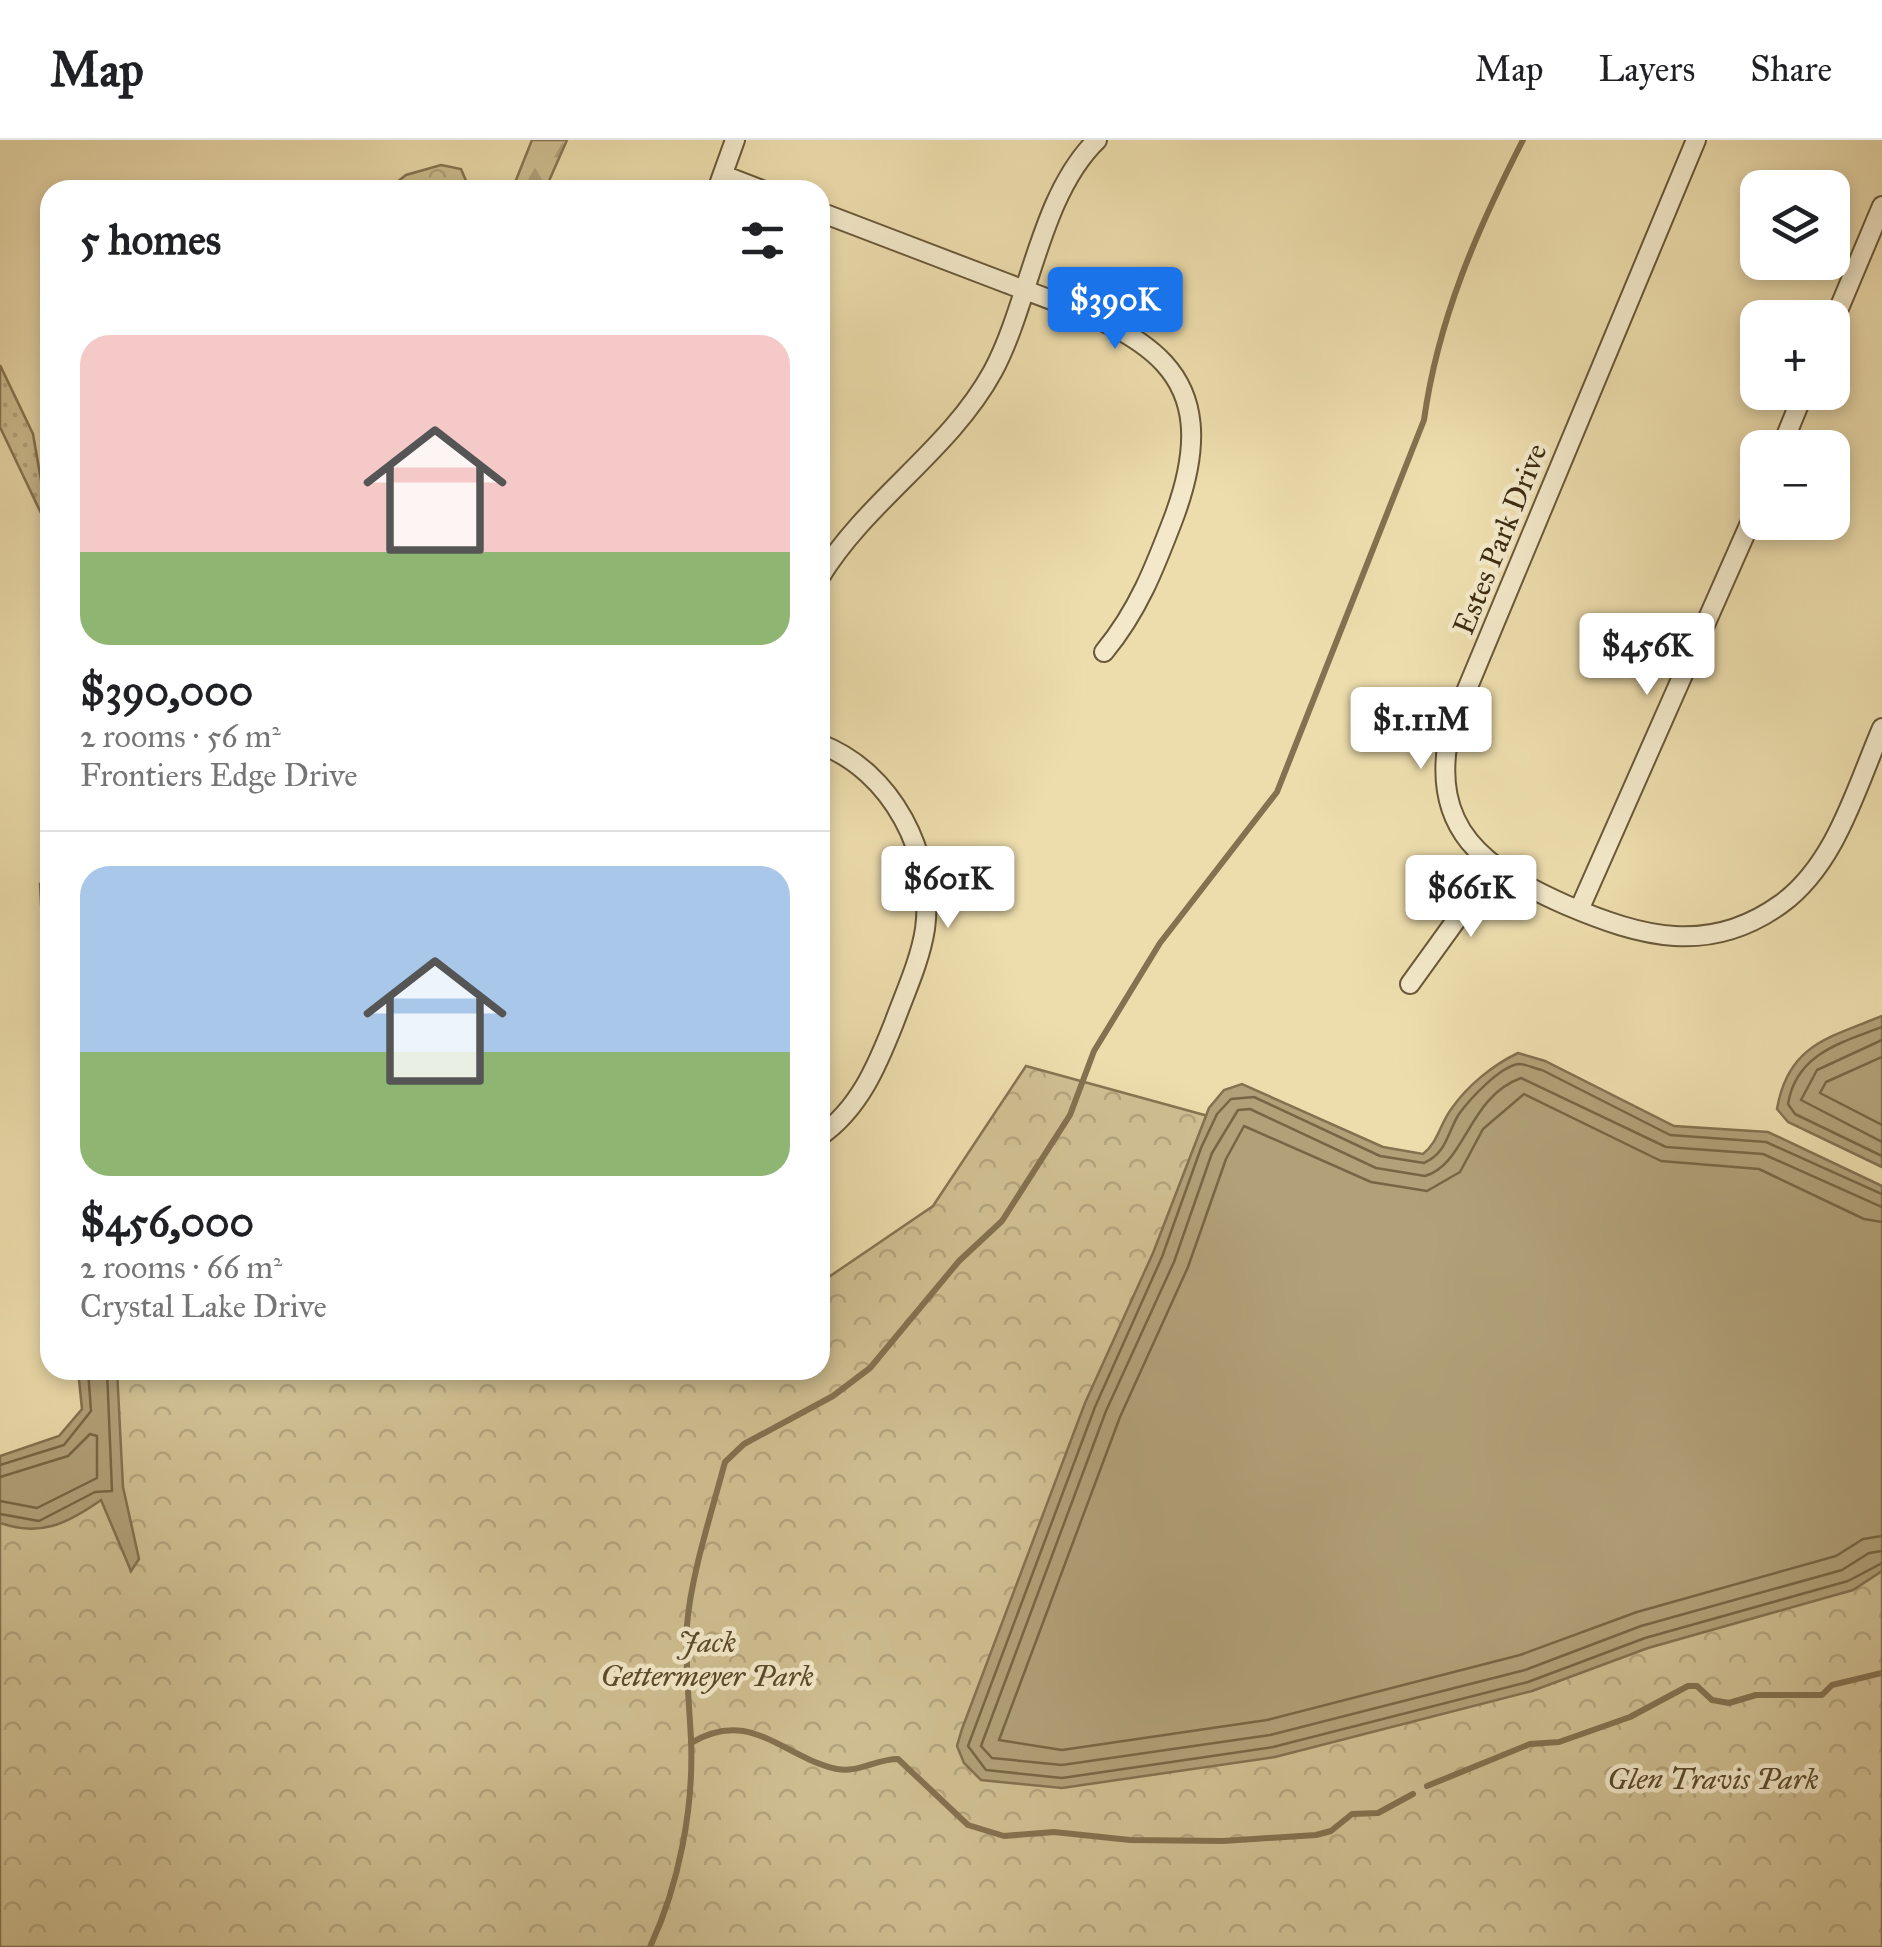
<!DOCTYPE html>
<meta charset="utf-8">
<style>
body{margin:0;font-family:"IM FELL Great Primer",serif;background:#f2f2f2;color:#202124;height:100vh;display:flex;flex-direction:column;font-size:38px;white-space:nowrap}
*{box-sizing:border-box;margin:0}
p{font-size:32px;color:#757577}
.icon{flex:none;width:55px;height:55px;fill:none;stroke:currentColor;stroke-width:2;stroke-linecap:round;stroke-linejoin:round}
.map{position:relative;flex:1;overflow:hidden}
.panel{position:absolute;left:40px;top:40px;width:790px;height:1200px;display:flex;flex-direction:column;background:#fff;border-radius:30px;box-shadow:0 5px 15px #0003}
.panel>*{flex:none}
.fabs{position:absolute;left:1740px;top:30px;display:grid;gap:20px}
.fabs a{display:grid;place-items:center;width:110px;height:110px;border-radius:20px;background:#fff;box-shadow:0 5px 15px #0003;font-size:50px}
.price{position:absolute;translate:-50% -85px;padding:0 22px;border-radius:10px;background:#fff;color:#222;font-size:32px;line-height:65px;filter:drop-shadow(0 2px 5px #0008)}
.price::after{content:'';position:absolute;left:50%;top:60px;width:30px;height:22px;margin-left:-15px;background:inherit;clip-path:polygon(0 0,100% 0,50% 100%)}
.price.current{background:#1a73e8;color:#fff}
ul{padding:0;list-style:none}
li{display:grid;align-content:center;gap:20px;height:530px;padding:0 40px}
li+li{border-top:2px solid #e0e0e0}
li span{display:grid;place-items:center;height:310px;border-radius:30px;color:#555}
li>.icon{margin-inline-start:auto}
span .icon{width:180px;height:180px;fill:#fffc;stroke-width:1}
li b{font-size:42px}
h2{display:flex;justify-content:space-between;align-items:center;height:120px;padding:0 40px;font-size:42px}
header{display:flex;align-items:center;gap:60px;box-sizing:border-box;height:140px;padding:0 50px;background:#fff;border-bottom:2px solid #e0e0e0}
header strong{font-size:48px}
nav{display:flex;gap:55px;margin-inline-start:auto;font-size:35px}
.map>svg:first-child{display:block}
.grass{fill:url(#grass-dots);stroke:#867552;stroke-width:2.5}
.forest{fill:url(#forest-firs);stroke:#867552;stroke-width:2.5}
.park{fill:url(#park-crowns);stroke:#867552;stroke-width:2.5}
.water{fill:#b1a078;stroke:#83714f;stroke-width:2.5}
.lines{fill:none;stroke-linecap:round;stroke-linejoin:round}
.shore{stroke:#764;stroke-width:2.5}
.stream{stroke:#83714f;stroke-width:6}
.minor-casing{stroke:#695838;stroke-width:22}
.minor{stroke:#f3e9ca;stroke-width:18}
.labels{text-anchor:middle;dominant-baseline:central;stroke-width:9;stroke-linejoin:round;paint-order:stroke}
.street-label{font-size:30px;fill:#3d2b11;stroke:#f3e9ca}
.park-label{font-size:30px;font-style:italic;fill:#5a492b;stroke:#f3e9ca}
</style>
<header>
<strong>Map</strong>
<nav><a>Map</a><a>Layers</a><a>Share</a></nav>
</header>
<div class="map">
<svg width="1882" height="1807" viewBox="0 0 1882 1807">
<defs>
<pattern id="grass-dots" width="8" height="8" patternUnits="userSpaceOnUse" patternTransform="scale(2.5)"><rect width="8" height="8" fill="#cfbf92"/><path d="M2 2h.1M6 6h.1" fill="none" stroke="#b3a47d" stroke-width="1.8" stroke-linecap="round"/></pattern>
<pattern id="forest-firs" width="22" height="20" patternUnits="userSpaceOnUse" patternTransform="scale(2.5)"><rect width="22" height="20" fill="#cfbf92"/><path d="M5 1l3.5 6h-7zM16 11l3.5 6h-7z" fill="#b3a47d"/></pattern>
<pattern id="park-crowns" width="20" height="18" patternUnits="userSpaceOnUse" patternTransform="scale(2.5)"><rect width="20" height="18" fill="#cfbf92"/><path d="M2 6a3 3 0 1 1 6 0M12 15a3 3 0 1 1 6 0" fill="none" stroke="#b3a47d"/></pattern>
</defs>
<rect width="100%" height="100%" fill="#edddad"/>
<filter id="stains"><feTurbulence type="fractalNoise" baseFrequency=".002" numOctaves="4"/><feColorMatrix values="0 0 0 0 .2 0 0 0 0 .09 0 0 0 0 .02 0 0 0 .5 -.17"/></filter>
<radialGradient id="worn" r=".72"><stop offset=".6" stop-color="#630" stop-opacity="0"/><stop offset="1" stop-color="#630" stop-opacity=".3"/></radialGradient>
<path class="grass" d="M0,225l33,69 17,98 -50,-105z"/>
<path class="forest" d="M532,0h35l-22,50h-33z"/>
<path class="park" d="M441,25l20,4 9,21h-83l19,-15z
M1026,926l222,61 634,429v391h-1882v-432l62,-8 34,-137h487l14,5 20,-5h203v-87l113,-77z"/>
<path class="water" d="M50,733v267l-5,-22 1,-124 -6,-110z
M1882,876v151l-94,-45 -11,-13c11,-64 51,-71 105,-93z
M1518,913l27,8 129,65 94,6 114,54v385l-29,19 -205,58 -116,43 -257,66 -213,31 -81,-8 -17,-17 -7,-17 5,-17 123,-326 68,-150 56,-145 15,-18 18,-6 141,63 40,7c16,-13 17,-31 29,-46 16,-23 41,-43 66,-55z
M78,1230h39l6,117 16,72 -8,12 -30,-71c-34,24 -61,37 -101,23v-67l59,-20 23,-27z"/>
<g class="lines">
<path class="shore" d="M1882,887c-42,16 -86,27 -94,77l7,10 87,42
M1882,900l-65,30 -16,30 81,42
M1882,917l-56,25 -6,11 62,32
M1882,1054l-116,-52 -96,-7 -128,-65c-6,-1 -16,-6 -23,-6 -19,2 -49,35 -60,50 -12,19 -12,39 -35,49l-44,-7 -126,-59 -23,2 -14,15 -16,34 -39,109 -67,150 -127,339 18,24 76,8 211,-31 255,-65 117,-44 203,-57 34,-18
M1882,1067l-119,-53 -97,-7 -145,-69c-53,19 -55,86 -96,98l-49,-8 -126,-59 -12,1 -26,43 -38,109 -68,149 -125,335 11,12 70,7 208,-30 255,-65 116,-44 201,-56 27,-17 13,-2
M1882,1082l-18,-3 -105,-50 -98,-8 -137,-67 -41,35 -23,43 -33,19 -56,-9 -127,-56 -18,33 -38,108 -68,150 -121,323 63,10 205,-30 253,-65 117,-43 199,-56 27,-17 19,-3
M0,1325l64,-20 27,-34 -3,-41
M0,1337l68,-21 22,-22 7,2v42l-60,30 -37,-7
M0,1374l39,7 56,-29 17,-1 -5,-121"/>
<path class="stream" d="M691,1603c60,-36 91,14 146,26 21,4 39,-10 61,-10l70,66 36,11 50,-4 76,8 93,1 93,-6 15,-4 21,-17 26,-1 35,-19
M1427,1646l103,-42 29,-2 71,-25 58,-31h9l15,14 17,3 27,-8h66l10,-10 50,-12
M650,1807c29,-62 44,-139 41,-208 -2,-38 -6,-75 -4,-114 4,-50 25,-114 38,-163l19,-18 89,-48 37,-28 89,-107 43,-40 68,-106 24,-64 66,-108 117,-151 147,-372c14,-101 53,-190 99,-280"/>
<g class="minor-casing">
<path id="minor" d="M1696,0l-246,590c-22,100 35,139 116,175 75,32 143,51 215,-1 55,-40 75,-116 101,-176
M723,35l39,15
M717,50l18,-50
M820,72c62,24 124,47 186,71 125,47 227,75 168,234 -19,50 -36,94 -70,135
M1832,185l50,-119
M1781,308l23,-56
M820,437c47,-77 130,-127 173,-206 37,-69 47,-176 104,-231
M820,604c72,27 115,111 105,185 -5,32 -20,64 -31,94 -17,43 -35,86 -74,113
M1579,770l179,-405
M1410,844l83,-115"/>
</g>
<use href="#minor" class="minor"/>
</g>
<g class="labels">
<g class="street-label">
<text transform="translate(1500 399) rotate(-68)">Estes Park Drive</text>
</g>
<g class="park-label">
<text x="707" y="1502">Jack<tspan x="707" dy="34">Gettermeyer Park</tspan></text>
<text x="1713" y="1639">Glen Travis Park</text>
</g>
</g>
<rect width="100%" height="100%" filter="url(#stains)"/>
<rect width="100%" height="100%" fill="url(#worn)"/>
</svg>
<div class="fabs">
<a><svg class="icon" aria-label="layers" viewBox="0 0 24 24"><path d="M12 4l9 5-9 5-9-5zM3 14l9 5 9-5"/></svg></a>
<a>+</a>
<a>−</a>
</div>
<b class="price current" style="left:1115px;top:212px">$390K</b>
<b class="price" style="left:1647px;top:558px">$456K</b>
<b class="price" style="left:1421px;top:632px">$1.11M</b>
<b class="price" style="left:948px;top:791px">$601K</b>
<b class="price" style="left:1471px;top:800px">$661K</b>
<section class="panel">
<h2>5 homes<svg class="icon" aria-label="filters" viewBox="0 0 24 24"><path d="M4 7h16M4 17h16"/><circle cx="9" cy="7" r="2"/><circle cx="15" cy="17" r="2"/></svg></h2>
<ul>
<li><span style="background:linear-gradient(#f6c9c9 70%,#8fb573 0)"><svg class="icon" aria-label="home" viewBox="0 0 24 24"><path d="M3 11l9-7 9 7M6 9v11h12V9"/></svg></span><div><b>$390,000</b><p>2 rooms · 56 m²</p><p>Frontiers Edge Drive</p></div></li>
<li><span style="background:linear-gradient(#a9c7e8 60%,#8fb573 0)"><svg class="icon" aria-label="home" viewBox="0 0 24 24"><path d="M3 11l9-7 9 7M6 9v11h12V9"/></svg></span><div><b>$456,000</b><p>2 rooms · 66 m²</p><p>Crystal Lake Drive</p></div></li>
</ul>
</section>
</div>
